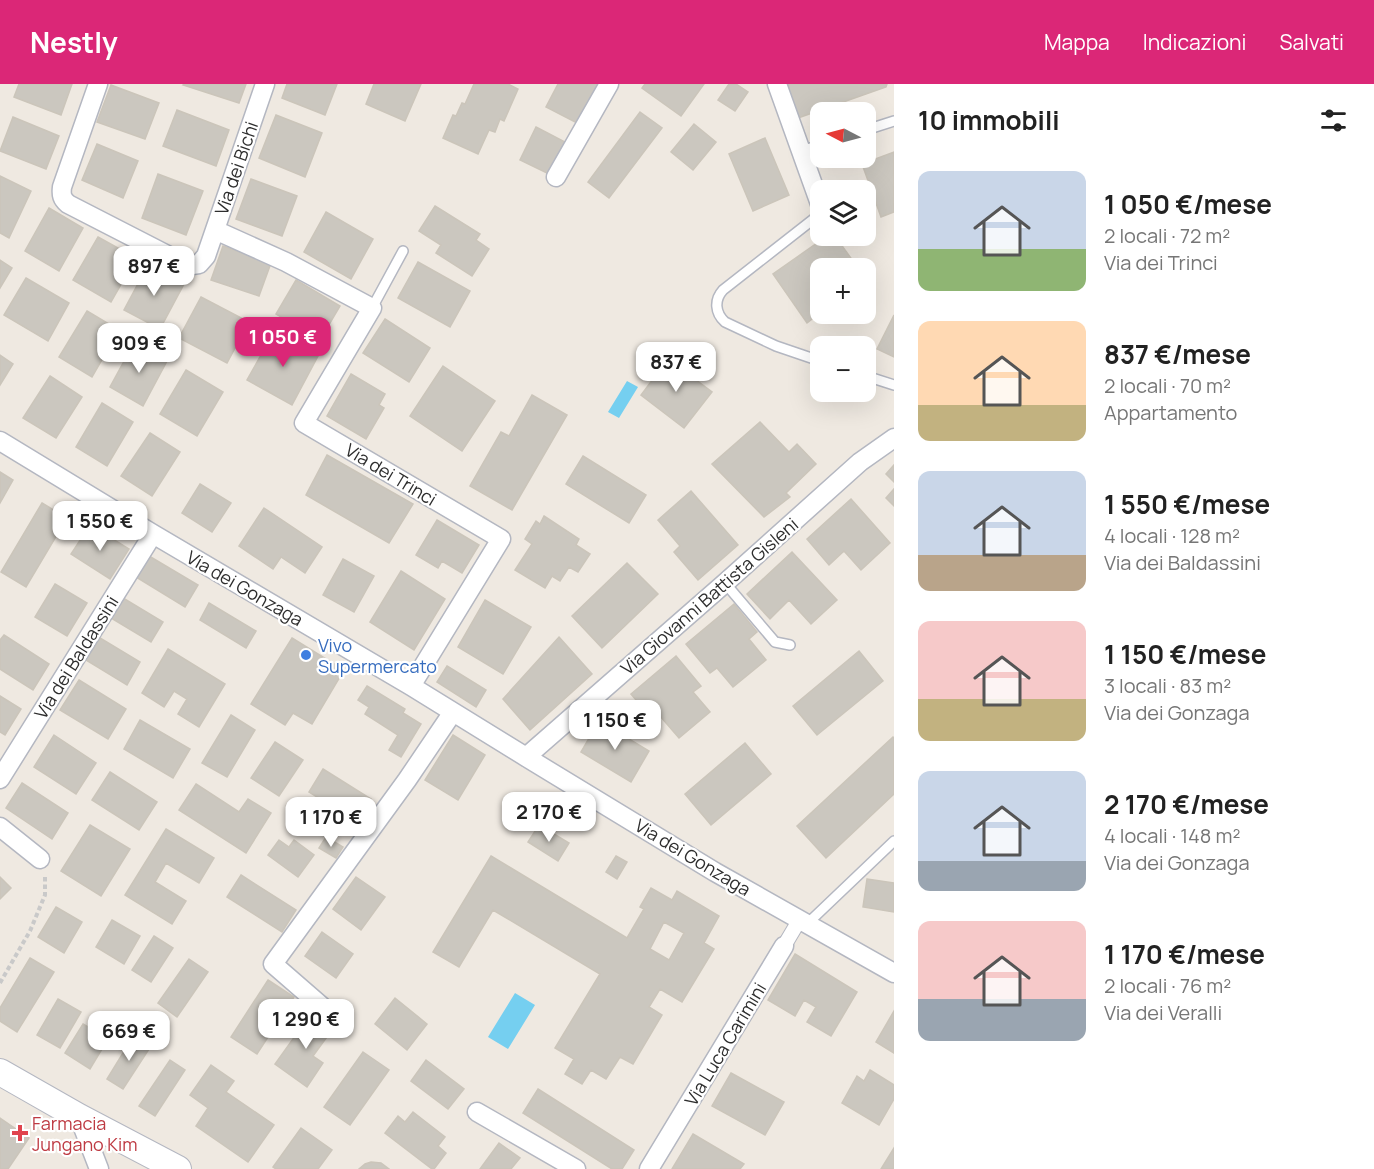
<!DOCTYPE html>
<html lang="it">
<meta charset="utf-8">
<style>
body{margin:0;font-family:Manrope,sans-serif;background:#f2f2f2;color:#222;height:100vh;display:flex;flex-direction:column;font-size:22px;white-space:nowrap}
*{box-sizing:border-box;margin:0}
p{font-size:20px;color:#767676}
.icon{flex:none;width:33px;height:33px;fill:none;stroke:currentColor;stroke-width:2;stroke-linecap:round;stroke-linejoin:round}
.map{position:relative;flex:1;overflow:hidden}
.details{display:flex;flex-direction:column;background:#fff;width:480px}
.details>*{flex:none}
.needle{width:39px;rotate:276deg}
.controls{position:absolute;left:810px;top:18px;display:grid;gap:12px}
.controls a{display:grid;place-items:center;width:66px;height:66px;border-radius:12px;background:#fff;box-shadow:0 6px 24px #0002;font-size:30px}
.price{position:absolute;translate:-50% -51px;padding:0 14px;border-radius:12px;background:#fff;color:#222;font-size:20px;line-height:39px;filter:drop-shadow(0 2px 3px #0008)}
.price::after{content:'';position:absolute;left:50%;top:36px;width:18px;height:14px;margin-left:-9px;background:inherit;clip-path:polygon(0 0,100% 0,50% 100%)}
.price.current{background:#db2777;color:#fff}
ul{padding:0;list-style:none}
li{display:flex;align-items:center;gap:18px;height:150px;padding:0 24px}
li span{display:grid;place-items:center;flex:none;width:168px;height:120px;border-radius:12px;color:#555}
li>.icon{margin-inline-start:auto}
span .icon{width:72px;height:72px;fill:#fffc;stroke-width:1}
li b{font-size:26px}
h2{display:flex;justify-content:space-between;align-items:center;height:72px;padding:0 24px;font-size:26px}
header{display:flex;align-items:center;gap:36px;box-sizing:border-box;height:84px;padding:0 30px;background:#db2777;color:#fff}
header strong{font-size:28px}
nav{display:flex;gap:33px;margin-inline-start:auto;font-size:21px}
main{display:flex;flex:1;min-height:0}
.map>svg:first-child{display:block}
.water{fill:#75cff0}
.building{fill:#cbc7bf;stroke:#cbc5ba;stroke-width:1.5;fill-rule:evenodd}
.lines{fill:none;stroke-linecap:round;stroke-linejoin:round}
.service-casing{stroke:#b4b7c1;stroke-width:12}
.pedestrian-casing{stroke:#b4b7c1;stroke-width:16}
.minor-casing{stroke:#b4b7c1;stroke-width:21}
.secondary-casing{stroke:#b4b7c1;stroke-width:28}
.path{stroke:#c9c9c9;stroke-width:4;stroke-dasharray:4.5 3;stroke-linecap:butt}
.service{stroke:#fff;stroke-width:9}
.pedestrian{stroke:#fff;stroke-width:14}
.minor{stroke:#fff;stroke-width:18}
.secondary{stroke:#fff;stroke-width:26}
.shop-dot{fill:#3f7fe0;stroke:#fff;stroke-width:2}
.health-dot{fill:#e0444e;stroke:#fff;stroke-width:2}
.labels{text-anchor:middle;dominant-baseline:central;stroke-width:4.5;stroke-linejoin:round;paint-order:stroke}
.street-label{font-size:18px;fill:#2e2e2e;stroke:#fff}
.shop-label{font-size:18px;fill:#366cbe;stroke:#fff;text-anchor:start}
.health-label{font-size:18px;fill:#be3a42;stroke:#fff;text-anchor:start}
</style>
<header>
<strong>Nestly</strong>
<nav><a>Mappa</a><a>Indicazioni</a><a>Salvati</a></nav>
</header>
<main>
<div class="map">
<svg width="894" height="1085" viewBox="0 0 894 1085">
<rect width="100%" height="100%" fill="#efe9e1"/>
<path class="water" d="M627,297l11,6 -19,31 -11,-6z
M515,909l20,12 -27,44 -20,-12z"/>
<path class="building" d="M19,0h53l-11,31 -47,-18z
M184,0h62l-7,19 -56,-18z
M287,0h50l-12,31 -43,-17z
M374,0h47l-16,37 -39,-17z
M474,0h34l10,5 -14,32 -4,-2 -5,13 -6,-2 -11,24 -35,-16 10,-23 3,1 6,-13 3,1z
M558,0h41l-20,40 -33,-17z
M645,0h59l-23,32 -39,-28z
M729,0h7l12,8 -13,19 -17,-11z
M787,0h100l-1,3 -88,31z
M111,1l48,18 -14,36 -48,-17z
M177,26l52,20 -13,36 -53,-20z
M640,28l22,16 -53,70 -21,-16z
M276,31l46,18 -17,44 -46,-19z
M13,33l46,19 -13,33 -46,-18z
M694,40l22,18 -23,28 -22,-18z
M536,43l29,15 -16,32 -29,-14z
M765,54l24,57 -36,16 -24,-57z
M97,60l41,17 -15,37 -41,-18z
M894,68v60l-13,5 -19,-53z
M158,90l45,17 -17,44 -44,-17z
M0,92l31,15 -22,47 -9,-5z
M251,95l46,17 -15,40 -46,-17z
M435,122l45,28 -4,6 13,9 -17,27 -36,-23 5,-8 -22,-14z
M49,124l34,20 -24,43 -34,-20z
M326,128l47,27 -22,40 -47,-27z
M827,152h8l23,32h-38v45l-13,10 -34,-49z
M98,153l38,21 -25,44 -38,-22z
M223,162l48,17 -12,33 -48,-16z
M0,176l12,8 -12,20z
M418,178l52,29 -20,36 -52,-29z
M148,181l36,19 -24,45 -36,-19z
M26,194l43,25 -21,38 -44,-26z
M296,196l44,26 -20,34 -44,-26z
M201,213l48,25 -22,41 -48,-25z
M87,227l32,19 -27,47 -33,-20z
M894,231v42l-17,-8z
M385,235l45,29 -21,34 -46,-29z
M274,248l44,24 -26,49 -45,-25z
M134,259l33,18 -24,45 -33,-19z
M0,271l13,9 -13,21z
M668,275l44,33 -28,36 -43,-33z
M443,282l52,35 -33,50 -52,-35z
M186,286l37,22 -26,44 -37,-22z
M351,290l34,20 -6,11 5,3 -18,31 -39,-23z
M50,292l32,21 -26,41 -33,-20z
M532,311l35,20 -55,95 -42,-24 31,-54 8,4z
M102,319l31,19 -26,44 -31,-19z
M760,338l29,30 8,-8 19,20 -30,29 4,4 -26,20 -52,-53z
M150,349l30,19 -28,44 -31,-20z
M327,371l86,49 -24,39 -83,-48z
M583,372l63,39 -17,28 -63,-39z
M894,381v17l-8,-8z
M0,388l13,8 -13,23z
M200,400l31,19 -19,29 -30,-19z
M894,405v17l-8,-8z
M691,407l47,54 -40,35 -24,-28 6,-6 -22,-26z
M851,415l39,44 -29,27 -17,-19 -15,14 -22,-26z
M42,419l25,15 -41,69 -25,-15z
M264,424l58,39 -17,26 -24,-16 -8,12 -34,-23z
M544,432l35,23 -3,6 14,9 -12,18 -9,-5 -9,14 -8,-5 -7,12 -30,-18 17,-26 -7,-5 11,-18 4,3z
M437,436l42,25 -17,28 -20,-12 -4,7 -22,-13z
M90,441l39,24 -19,30 -39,-25z
M792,468l45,48 -26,24 -22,-24 -19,19 -23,-25z
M149,472l49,29 -13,22 -49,-30z
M343,475l31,17 -20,36 -31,-17z
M627,479l31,31 -56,54 -30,-32z
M401,487l44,28 -31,51 -44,-28z
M55,500l32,19 -20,33 -32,-19z
M123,514l40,24 -12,20 -40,-24z
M485,516l46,27 -28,47 -45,-27z
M209,519l47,28 -10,17 -46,-28z
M734,520l23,28 -8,7 17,21 -33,27 -16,-19 -7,5 -24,-29z
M4,551l45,29 -16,26 -33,-21v-29z
M559,553l33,37 -62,56 -27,-31z
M100,554l40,24 -13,23 -41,-25z
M292,554l52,32 -32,54 -19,-11 -8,12 -34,-21z
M168,565l57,35 -26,43 -21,-13 9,-15 -13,-8 -10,16 -22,-14z
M859,567l24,30 -66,54 -24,-29z
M676,572l25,30 -8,6 17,20 -31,26 -19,-22 -6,5 -23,-27z
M447,582l39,24 -10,17 -39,-25z
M79,596l47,29 -18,30 -48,-29z
M367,602l38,23 -2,4 18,11 -20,33 -12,-7 9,-15 -33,-21 4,-7 -11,-7z
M0,612l21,13 -16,26 -5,-3z
M231,631l24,15 -28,47 -25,-14z
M140,636l50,29 -17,29 -49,-29z
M599,637l50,30 -18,31 -50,-30z
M54,651l42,28 -20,31 -42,-27z
M453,651l32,20 -27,45 -33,-20z
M893,653l1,1v56l-68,64 -29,-32z
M275,658l28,18 -24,36 -28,-18z
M745,659l26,31 -60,51 -26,-31z
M323,685l48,30 -14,23 -48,-30z
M110,688l47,30 -18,28 -47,-30z
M22,699l46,30 -16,26 -46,-31z
M196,700l43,28 9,-13 23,14 -25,40 -67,-43z
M90,741l40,24 -29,47 -40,-25z
M539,741l30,18 -11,18 -30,-19z
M166,745l48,29 -15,25 -33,-20 -11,19 31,19 -14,23 -47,-29z
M326,753l17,10 -7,11 -17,-10z
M279,756l10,7 5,-7 20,15 -16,22 -30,-22z
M491,772l136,82 17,-29 -4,-2 11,-19 21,12 5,-9 42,25 -15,27 10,6 -32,53 -22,-13 -11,18 13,8 -29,49 -13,-7 -14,22 -15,-9 -9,14 -17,-10 9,-15 -19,-11 45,-74 -107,-64 -34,57 -26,-15zM664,838l20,11 -15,27 -19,-11z
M616,772l11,6 -10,17 -11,-7z
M241,791l55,35 -14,22 -55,-35z
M0,793l11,11 -11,11z
M356,793l29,20 -24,33 -28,-21z
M867,795l27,4v29l-31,-5z
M56,823l26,15 -18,31 -26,-16z
M112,836l28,16 -16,28 -28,-17z
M322,848l31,22 -17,24 -31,-22z
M154,852l19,12 -22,34 -19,-12z
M795,870l62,38 -26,44 -24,-14 9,-15 -12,-7 -9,16 -27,-16z
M30,874l24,14 -37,60 -17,-11v-13z
M189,875l19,13 -31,45 -19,-14z
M268,896l26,17 -37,57 -26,-17z
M395,914l32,26 -20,26 -32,-26z
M58,915l23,13 -21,36 -23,-13z
M313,927l22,15 -22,30 10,7 -16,24 -32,-23z
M894,927v42l-18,-11z
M83,940l25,15 -18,30 -25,-16z
M134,951l17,11 -28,43 -16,-10z
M363,968l26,18 -39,55 -26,-18z
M170,976l15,10 -30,46 -16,-10z
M426,976l38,29 -16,20 -37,-28z
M211,981l23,16 -8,11 48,33 -26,37 -52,-36 12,-18 -18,-13z
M870,986l24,15v14l-15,26 -37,-22 15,-27 7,5z
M731,989l53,29 -19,33 -53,-29z
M538,1005l96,61 -12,19h-10l-89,-56z
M413,1028l32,25 -7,9 8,7 -12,16h-2l-47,-36 13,-17 7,6z
M0,1034l29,20 -21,31h-8z
M301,1044l31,22 -14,19h-42l-3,-2z
M693,1050l51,30 -4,5h-68z
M499,1059l21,15 -9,11h-31z
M894,1064v21h-13z
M371,1078l10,1 8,6h-30l6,-5z"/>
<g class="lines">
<g class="service-casing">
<path id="service" d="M866,46l28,-9
M801,67l19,-6
M820,130l-97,76c-9,10 -8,23 2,32l51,24 44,15
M372,224l31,-57
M866,292l28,9
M725,499l50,59 15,3
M808,839l86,-82"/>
</g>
<g class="pedestrian-casing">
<path id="pedestrian" d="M784,862l16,-27"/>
</g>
<g class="minor-casing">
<path id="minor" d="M98,0l-36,103c-1,8 0,12 6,17l113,58 11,3 7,-1 7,-8 59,-172
M777,0l43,120
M556,93l53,-93
M215,146l71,32 86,46 -68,115 197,116 -90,147
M0,357l153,93 258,152 115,71 189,115 179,101
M526,673l199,-174 135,-121 34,-24
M0,695l153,-245
M0,743l40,32
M334,933l-61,-53 134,-184 46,-68
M477,1028l99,57
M79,1033l20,52
M649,1085l135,-223"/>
</g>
<g class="secondary-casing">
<path id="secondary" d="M0,988l79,45 99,52"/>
</g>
<path class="path" d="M0,899l30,-52 15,-36v-20"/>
<use href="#service" class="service"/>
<use href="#pedestrian" class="pedestrian"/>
<use href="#minor" class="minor"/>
<use href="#secondary" class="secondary"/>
</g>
<circle class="shop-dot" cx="306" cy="571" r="6"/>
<path class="health-dot" d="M17 1040h6v6h6v6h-6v6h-6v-6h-6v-6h6z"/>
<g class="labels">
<g class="street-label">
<text transform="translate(236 84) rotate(-71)">Via dei Bichi</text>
<text transform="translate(391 390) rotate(31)">Via dei Trinci</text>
<text transform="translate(245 504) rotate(30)">Via dei Gonzaga</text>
<text transform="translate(709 512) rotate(-41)">Via Giovanni Battista Gisleni</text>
<text transform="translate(76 573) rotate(-58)">Via dei Baldassini</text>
<text transform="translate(693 773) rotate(31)">Via dei Gonzaga</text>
<text transform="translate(725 960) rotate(-59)">Via Luca Carimini</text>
</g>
<g class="shop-label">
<text x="318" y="561">Vivo<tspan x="318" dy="21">Supermercato</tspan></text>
</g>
<g class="health-label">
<text x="32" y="1039">Farmacia<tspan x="32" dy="21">Jungano Kim</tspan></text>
</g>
</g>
</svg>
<div class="controls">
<a><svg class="needle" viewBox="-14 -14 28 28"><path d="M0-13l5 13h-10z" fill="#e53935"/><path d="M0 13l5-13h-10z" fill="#767676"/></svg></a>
<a><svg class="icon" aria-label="layers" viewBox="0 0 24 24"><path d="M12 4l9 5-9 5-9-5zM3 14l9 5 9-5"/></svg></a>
<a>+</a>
<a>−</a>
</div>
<b class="price" style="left:154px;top:213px">897 €</b>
<b class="price current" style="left:283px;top:284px">1 050 €</b>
<b class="price" style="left:139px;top:290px">909 €</b>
<b class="price" style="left:676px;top:309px">837 €</b>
<b class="price" style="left:100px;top:468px">1 550 €</b>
<b class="price" style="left:615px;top:667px">1 150 €</b>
<b class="price" style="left:549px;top:759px">2 170 €</b>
<b class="price" style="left:331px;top:764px">1 170 €</b>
<b class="price" style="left:306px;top:966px">1 290 €</b>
<b class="price" style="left:129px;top:978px">669 €</b>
</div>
<section class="details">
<h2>10 immobili<svg class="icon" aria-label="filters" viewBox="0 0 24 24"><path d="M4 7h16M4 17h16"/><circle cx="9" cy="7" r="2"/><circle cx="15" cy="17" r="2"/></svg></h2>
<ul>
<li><span style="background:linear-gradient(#c9d6e8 65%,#8fb573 0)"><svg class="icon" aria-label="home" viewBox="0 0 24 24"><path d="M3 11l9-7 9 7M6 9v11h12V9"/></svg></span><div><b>1 050 €/mese</b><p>2 locali · 72 m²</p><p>Via dei Trinci</p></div></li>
<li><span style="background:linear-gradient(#ffd9b3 70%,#c2b280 0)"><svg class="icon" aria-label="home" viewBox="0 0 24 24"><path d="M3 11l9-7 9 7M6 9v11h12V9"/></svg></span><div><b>837 €/mese</b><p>2 locali · 70 m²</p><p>Appartamento</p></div></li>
<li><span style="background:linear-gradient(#c9d6e8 70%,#b9a48a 0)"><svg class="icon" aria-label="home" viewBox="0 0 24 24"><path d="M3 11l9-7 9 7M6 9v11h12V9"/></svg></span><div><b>1 550 €/mese</b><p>4 locali · 128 m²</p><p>Via dei Baldassini</p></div></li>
<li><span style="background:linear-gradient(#f6c9c9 65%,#c2b280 0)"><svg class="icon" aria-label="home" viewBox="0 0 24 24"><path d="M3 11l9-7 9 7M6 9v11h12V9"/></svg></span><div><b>1 150 €/mese</b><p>3 locali · 83 m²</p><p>Via dei Gonzaga</p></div></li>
<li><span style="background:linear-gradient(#c9d6e8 75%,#9aa5b1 0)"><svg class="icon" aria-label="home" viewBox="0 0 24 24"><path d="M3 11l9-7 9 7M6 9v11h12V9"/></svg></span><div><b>2 170 €/mese</b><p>4 locali · 148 m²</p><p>Via dei Gonzaga</p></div></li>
<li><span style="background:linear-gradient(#f6c9c9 65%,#9aa5b1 0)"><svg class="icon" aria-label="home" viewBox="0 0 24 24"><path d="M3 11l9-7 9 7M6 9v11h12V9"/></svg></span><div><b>1 170 €/mese</b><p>2 locali · 76 m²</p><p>Via dei Veralli</p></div></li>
</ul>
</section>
</main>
